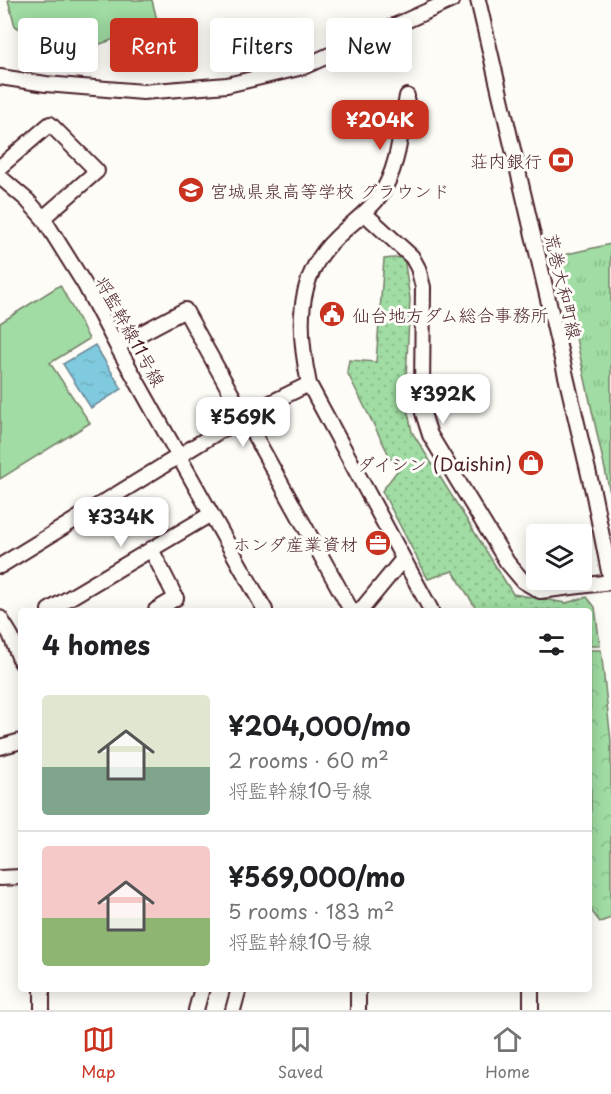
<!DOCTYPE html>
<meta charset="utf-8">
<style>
body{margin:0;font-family:"Playpen Sans","Klee One",sans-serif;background:#f6f6f6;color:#202124;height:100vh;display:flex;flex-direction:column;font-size:22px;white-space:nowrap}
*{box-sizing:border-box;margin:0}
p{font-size:20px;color:#757577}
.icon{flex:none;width:33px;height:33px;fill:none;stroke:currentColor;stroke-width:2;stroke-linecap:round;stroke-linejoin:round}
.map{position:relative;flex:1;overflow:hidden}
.sheet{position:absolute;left:18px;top:608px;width:574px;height:384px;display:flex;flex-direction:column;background:#fff;border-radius:6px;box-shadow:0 3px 15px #0003}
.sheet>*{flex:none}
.banner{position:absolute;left:18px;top:18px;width:576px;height:54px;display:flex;gap:12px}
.fabs{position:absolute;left:526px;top:524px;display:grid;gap:12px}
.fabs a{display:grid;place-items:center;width:66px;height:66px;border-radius:6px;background:#fff;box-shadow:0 3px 15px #0003;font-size:30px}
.price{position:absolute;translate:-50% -51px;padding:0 14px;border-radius:12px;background:#fff;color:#222;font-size:20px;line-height:39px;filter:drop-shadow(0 2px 3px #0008)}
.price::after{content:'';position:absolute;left:50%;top:36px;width:18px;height:14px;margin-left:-9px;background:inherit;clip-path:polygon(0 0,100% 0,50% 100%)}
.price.selected{background:#c8321e;color:#fff}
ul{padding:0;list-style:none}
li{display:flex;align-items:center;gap:18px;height:150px;padding:0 24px}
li+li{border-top:2px solid #e0e0e0}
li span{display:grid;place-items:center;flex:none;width:168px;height:120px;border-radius:6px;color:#555}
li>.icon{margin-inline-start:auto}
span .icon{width:72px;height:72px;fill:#fffc;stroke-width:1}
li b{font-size:26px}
h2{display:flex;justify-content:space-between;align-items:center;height:72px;padding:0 24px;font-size:26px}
.chip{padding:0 21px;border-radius:6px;background:#fff;box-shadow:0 3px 15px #0003;font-size:21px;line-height:54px}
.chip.selected{background:#c8321e;color:#fff}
.menu{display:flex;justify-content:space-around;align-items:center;height:84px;border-top:2px solid #e0e0e0;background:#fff;font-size:16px;color:#757577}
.menu a{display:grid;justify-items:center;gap:3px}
.menu .selected{color:#c8321e}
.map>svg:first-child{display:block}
.grass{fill:url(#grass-dots);stroke:#757e67;stroke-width:1.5}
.forest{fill:url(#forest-crowns);stroke:#757e67;stroke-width:1.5}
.park{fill:url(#park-tufts);stroke:#757e67;stroke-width:1.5}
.pitch{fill:#a0dca3;stroke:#757e67;stroke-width:1.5}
.water{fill:url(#water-ripples);stroke:#6a8696;stroke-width:1.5}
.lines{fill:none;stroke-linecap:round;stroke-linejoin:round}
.minor-casing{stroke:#4a1f2b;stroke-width:18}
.minor{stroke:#fdfcf7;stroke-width:14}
.labels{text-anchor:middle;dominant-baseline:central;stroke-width:6;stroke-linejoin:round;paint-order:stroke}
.poi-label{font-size:18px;fill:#4a1f2b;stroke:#fdfcf7;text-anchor:end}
.street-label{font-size:18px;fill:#4a1f2b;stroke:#fdfcf7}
</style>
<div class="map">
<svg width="611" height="1010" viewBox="0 0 611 1010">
<defs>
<pattern id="grass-dots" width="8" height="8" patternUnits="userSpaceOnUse" patternTransform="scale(1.5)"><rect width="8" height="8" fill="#a0dca3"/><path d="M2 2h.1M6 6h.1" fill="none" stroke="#8bbc8c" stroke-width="1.8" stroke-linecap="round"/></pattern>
<pattern id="forest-crowns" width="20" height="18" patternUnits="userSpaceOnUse" patternTransform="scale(1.5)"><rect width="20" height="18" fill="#a0dca3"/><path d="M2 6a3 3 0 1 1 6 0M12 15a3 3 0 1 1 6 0" fill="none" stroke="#8bbc8c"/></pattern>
<pattern id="park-tufts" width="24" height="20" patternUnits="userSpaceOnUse" patternTransform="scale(1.5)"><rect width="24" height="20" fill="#a0dca3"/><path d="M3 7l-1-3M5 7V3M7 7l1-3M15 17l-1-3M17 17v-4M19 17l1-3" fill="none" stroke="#8bbc8c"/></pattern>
<pattern id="water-ripples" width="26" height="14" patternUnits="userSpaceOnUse" patternTransform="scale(1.5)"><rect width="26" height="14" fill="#7fcade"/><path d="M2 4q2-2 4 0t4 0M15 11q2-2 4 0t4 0" fill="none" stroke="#6fadbf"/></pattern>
</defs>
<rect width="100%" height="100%" fill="#fdfcf7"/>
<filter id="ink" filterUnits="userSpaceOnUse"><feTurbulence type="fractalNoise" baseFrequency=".0167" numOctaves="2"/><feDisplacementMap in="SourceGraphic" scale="12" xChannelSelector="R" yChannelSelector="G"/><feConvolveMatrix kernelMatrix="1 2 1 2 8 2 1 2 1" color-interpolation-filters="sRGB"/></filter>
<g filter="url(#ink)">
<path class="grass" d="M404,257l6,42 -5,99 7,34 101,162 53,9 21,-6 8,10 5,39h-10v-36h-113l-24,-39 -25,8 -46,-88 15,-20 -50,-99 2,-12 27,2 8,-103z"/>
<path class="forest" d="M590,650h11l10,91v177l-11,4 -10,-13v-76h1z"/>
<path class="park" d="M611,244v253l-53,-241z"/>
<path class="pitch" d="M8,0h144l6,24 -95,33 -48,-31z
M60,285l29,54 -39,24 40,60 -90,56v-156z"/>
<path class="water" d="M95,345l27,44 -31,19 -28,-44z"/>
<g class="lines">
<g class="minor-casing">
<path id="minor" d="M478,0l116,496 17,86
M0,77l46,7 97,8 84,-7 76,-18 149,-67
M0,167l50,-43 47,47 -54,47
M0,177l27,23 16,18 42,67 32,61 148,264
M364,213l48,44 6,11 5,19 -1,103 1,23 7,22 77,127 16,19 17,10 71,-9
M117,346l68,-36 166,300
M309,384l122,226
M151,549l25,49 -20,12
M0,566l244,-150 65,-32c-11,-52 -15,-106 27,-146 14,-14 31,-25 43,-41 20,-28 22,-68 28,-101
M49,610l162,-96
M361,610l42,-51
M0,618l10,16 11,28
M0,747l21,-6
M0,878l21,-1
M42,988v22
M196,1010l6,-22
M233,1010l6,-22
M358,1010v-22
M531,1010v-22"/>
</g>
<use href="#minor" class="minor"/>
</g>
</g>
<defs>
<g id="bank-disc" transform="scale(1.35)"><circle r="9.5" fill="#c8321e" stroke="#fdfcf7"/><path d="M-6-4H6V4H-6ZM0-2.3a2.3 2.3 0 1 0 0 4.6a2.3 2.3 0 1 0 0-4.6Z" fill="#fff"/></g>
<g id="school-disc" transform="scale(1.35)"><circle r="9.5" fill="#c8321e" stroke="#fdfcf7"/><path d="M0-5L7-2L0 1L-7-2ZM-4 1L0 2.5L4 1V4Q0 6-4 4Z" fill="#fff"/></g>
<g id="civic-disc" transform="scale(1.35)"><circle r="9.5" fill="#c8321e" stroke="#fdfcf7"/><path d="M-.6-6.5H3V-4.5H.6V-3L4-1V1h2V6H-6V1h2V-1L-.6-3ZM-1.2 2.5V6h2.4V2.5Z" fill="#fff"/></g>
<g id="shop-disc" transform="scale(1.35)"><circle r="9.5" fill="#c8321e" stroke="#fdfcf7"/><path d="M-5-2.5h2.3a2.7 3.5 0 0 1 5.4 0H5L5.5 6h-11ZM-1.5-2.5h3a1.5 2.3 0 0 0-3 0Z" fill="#fff"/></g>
<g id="office-disc" transform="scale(1.35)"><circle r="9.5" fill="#c8321e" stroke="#fdfcf7"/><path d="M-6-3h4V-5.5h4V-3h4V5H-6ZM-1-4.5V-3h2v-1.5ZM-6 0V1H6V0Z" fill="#fff"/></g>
</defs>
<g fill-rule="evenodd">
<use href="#bank-disc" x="561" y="160"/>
<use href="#school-disc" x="191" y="190"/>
<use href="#civic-disc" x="332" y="314"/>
<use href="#shop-disc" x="531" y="463"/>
<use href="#office-disc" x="378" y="543"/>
</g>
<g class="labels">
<g class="poi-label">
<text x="542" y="160">荘内銀行</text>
<text x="210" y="190" text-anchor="start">宮城県泉高等学校 グラウンド</text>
<text x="352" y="314" text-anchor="start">仙台地方ダム総合事務所</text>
<text x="512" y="463">ダイシン (Daishin)</text>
<text x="358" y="543">ホンダ産業資材</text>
</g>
<g class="street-label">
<text transform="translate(564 286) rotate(77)">荒巻大和町線</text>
<text transform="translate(131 331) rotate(61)">将監幹線11号線</text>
</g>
</g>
</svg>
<div class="fabs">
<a><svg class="icon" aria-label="layers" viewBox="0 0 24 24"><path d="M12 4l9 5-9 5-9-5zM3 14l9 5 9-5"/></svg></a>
</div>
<b class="price selected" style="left:380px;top:151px">¥204K</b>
<b class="price" style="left:443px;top:425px">¥392K</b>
<b class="price" style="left:243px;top:448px">¥569K</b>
<b class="price" style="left:121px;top:548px">¥334K</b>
<div class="banner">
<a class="chip">Buy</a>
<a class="chip selected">Rent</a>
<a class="chip">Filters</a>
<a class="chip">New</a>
</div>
<section class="sheet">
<h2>4 homes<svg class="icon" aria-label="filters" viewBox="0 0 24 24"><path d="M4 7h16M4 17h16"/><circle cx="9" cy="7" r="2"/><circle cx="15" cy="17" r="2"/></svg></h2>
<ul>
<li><span style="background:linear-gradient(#dfe7d0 60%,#7fa58c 0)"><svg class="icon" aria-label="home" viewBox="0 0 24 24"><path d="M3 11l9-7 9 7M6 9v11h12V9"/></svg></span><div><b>¥204,000/mo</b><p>2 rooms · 60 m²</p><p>将監幹線10号線</p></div></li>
<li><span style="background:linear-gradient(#f6c9c9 60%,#8fb573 0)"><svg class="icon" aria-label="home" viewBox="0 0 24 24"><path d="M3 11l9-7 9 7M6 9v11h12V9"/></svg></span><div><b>¥569,000/mo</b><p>5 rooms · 183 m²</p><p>将監幹線10号線</p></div></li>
</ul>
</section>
</div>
<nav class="menu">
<a class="selected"><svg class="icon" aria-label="map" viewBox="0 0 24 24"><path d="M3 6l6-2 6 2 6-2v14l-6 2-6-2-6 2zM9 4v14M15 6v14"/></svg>Map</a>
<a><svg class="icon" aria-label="saved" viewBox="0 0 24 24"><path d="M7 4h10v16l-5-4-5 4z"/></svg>Saved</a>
<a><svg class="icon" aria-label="home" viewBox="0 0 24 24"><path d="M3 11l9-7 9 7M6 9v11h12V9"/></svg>Home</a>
</nav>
